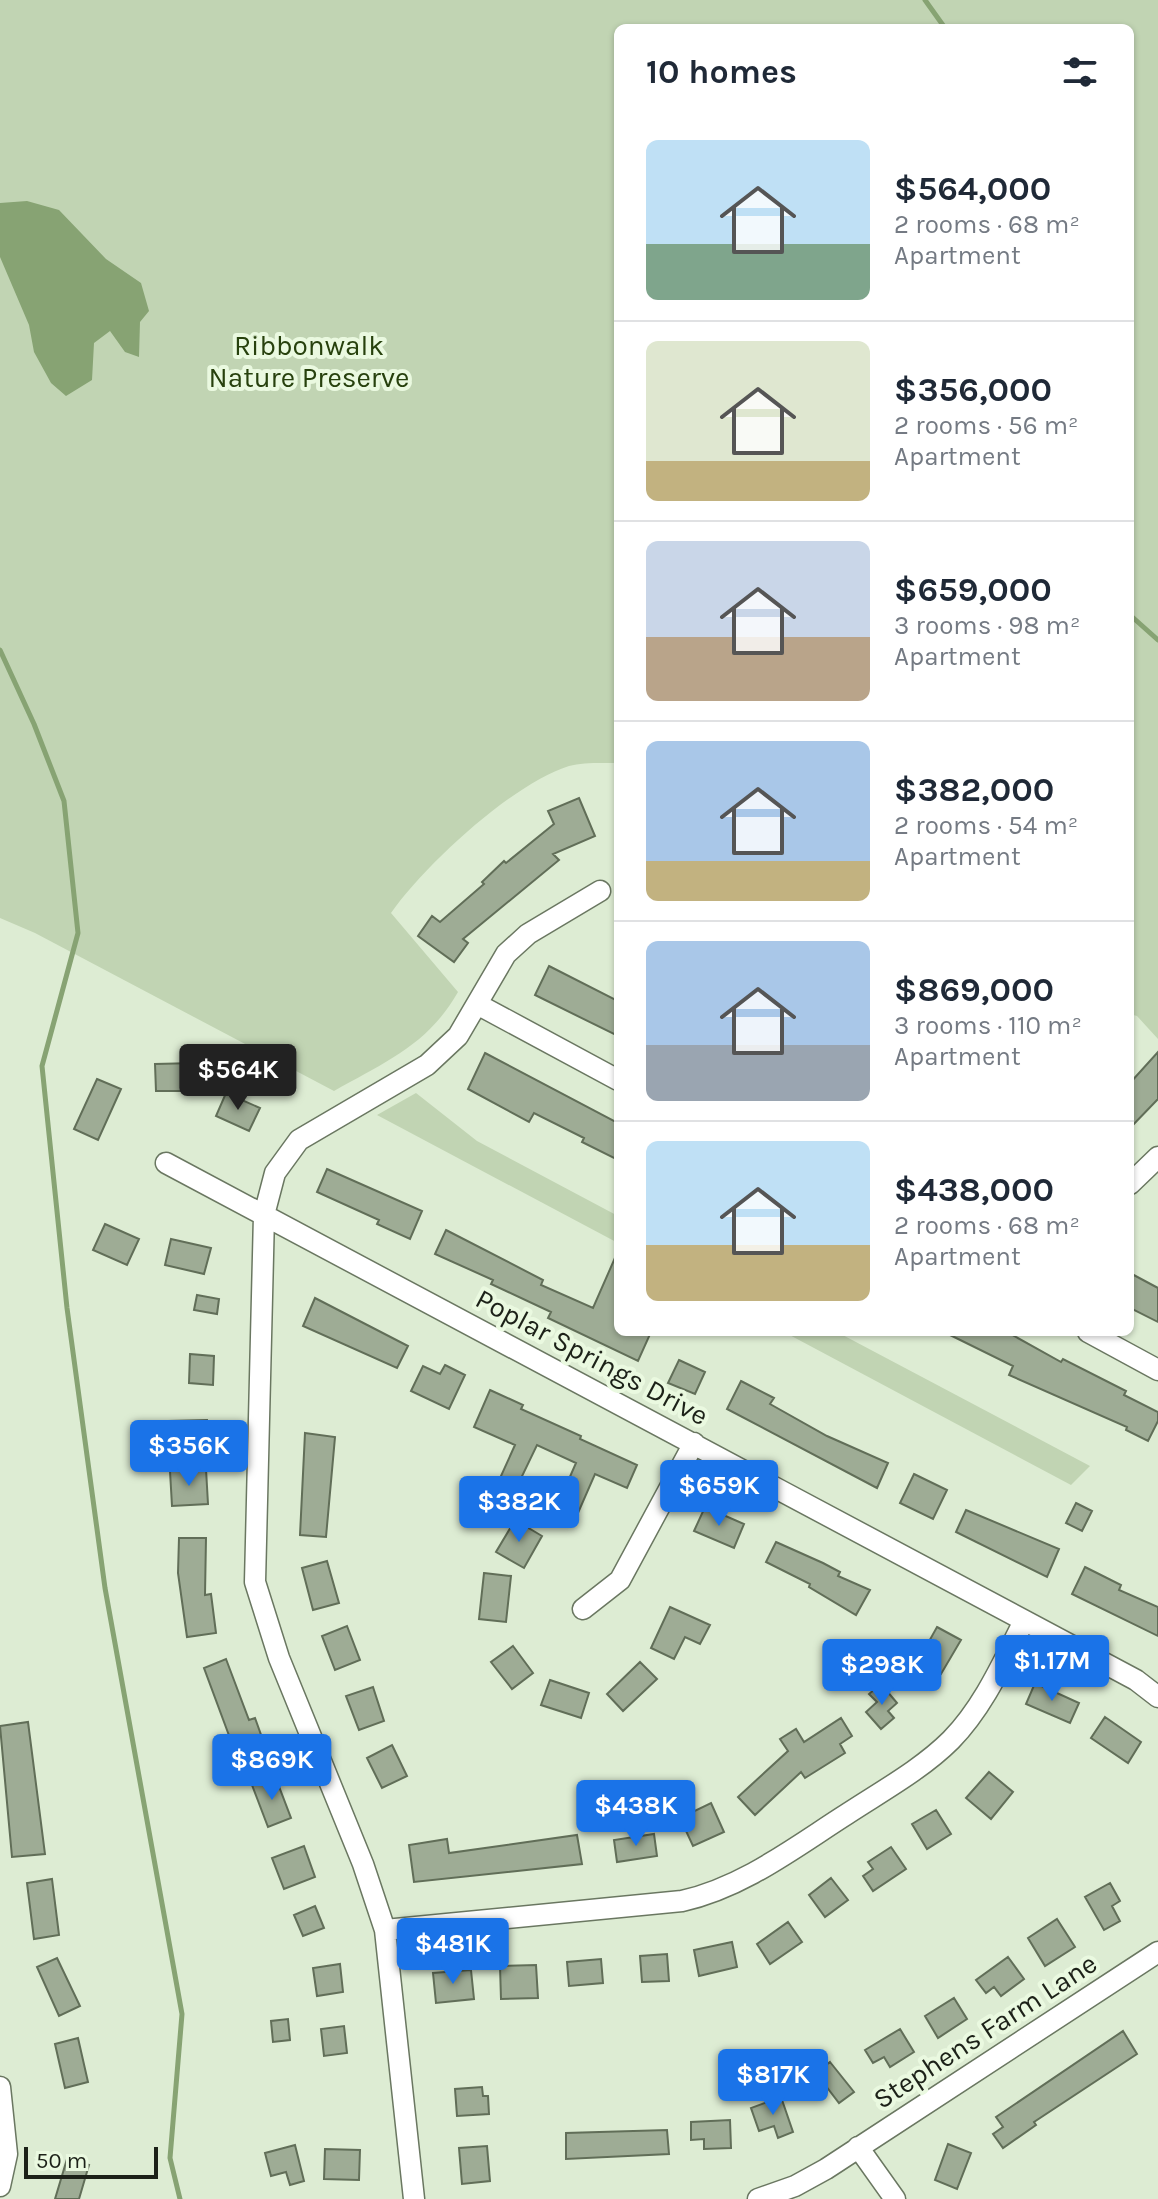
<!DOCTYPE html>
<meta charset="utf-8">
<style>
body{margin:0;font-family:Karla,sans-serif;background:#f2f2f3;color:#1f2937;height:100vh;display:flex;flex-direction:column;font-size:30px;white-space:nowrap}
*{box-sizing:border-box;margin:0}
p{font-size:26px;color:#747a83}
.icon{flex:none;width:44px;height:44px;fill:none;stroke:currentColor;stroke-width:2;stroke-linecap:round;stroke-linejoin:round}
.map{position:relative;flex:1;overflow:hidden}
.drawer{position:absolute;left:614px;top:24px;width:520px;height:1312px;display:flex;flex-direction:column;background:#fff;border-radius:12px;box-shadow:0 2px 6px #0004}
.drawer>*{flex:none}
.scale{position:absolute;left:24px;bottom:20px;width:134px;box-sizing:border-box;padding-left:8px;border:4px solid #1c2118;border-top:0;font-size:22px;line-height:28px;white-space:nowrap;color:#1c2118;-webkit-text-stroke:6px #eaf9e0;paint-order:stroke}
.price{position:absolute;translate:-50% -68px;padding:0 18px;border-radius:8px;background:#1a73e8;color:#fff;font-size:26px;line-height:52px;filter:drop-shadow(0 2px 4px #0008)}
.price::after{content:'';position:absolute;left:50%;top:48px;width:24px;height:18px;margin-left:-12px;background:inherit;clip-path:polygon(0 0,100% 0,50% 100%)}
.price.active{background:#222;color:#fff}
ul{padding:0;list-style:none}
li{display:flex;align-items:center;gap:24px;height:200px;padding:0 32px}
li+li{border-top:2px solid #e0e1e3}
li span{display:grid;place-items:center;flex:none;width:224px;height:160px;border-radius:12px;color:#555}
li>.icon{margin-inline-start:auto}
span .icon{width:96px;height:96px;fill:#fffc;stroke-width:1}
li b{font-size:34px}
h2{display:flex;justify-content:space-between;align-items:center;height:96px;padding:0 32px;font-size:34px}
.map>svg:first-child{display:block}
.green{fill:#c1d4b3}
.water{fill:#87a373}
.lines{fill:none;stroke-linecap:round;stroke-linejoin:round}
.stream{stroke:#87a373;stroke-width:5}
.building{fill:#9eac95;stroke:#616e58;stroke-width:2}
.minor-casing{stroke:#6a7761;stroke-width:23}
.minor{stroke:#fff;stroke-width:20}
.labels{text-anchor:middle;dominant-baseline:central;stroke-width:8;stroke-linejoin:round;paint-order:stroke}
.park-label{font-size:28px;fill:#27410d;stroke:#eaf9e0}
.street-label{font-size:28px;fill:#1c2118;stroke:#eaf9e0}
</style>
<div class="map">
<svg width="1158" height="2199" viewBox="0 0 1158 2199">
<rect width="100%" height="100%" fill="#ddecd3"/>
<path class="green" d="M0,0h1158v1039l-21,-23 -7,-2v-986h-512v735c-15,0 -35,-1 -49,3 -57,18 -143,98 -178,147l67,79c-30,53 -73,70 -124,99l-299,-158 -35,-15z
M416,1093l61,48 141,75v27l-241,-128z
M784,1332h53l253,134 -19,19z"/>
<path class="water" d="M27,201l32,9 47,49 35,24 8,28 -9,11 -1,35 -14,-5 -15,-21 -16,12 -2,37 -26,16 -15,-13 -17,-31 -5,-27 -29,-68v-54z"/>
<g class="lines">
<path class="stream" d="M925,0l20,28
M1130,615l28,25
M0,650l34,74 30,77 14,132 -36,133 25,242 38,280 77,426 -12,144 10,41"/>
</g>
<path class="building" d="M579,798l16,38 -42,18 6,6 -96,79 5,4 -14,19 -36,-26 14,-20 8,6 44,-38 -2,-2 22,-21 2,2 48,-39 -6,-13z
M549,966l69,35v35l-83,-41z
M1158,1052v47l-28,29v-45z
M485,1053l133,70v37l-36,-18 2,-4 -50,-25 -5,9 -61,-33z
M196,1063v28h-40l-1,-27z
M97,1079l24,10 -23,51 -24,-11z
M226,1093l34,15 -11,23 -33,-15z
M327,1169l95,42 -12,28 -33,-15 2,-4 -62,-28z
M105,1224l34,15 -12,26 -34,-15z
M446,1230l97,50 -2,5 52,23 25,-57v81h33l-13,29 -90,-43 3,-6 -60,-28 2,-4 -58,-26z
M171,1239l40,9 -7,26 -39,-9z
M1130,1273l28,15v34l-28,-14z
M197,1295l22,4 -2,15 -23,-4z
M315,1298l93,48 -11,22 -94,-42z
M944,1332h63l54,30 2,-3 63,32 -2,4 34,17v9l-10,20 -22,-11 1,-3 -118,-52 4,-9z
M190,1354l24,2 -1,29 -24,-2z
M679,1360l26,12 -10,22 -27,-11z
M445,1365l20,10 -16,34 -38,-18 12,-25 17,8z
M741,1381l33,17 -4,6 57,32 61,27 -11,25 -150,-79z
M490,1390l33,15 -2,4 60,27 -1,3 57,26 -10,23 -32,-14 -17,39 -20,-9 18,-41 -39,-18 -24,50 -17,-8 19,-42 -41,-18z
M207,1420l1,18 -39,2v-19z
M305,1433l30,4 -9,100 -26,-2z
M206,1469l2,35 -36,2 -2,-35z
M914,1474l33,16 -14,29 -33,-16z
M1076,1503l16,8 -10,20 -16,-8z
M705,1507l39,17 -10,24 -40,-17z
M966,1510l93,39 -12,28 -91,-45z
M515,1520l27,16 -18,32 -28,-16z
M179,1538h27l-1,57 6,-1 5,39 -29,4 -9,-64z
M776,1542l47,21 17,9 -2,4 32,14 -14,25 -47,-28 1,-3 -44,-22z
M327,1561l12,42 -26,7 -11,-42z
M1085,1567l36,18 -2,5 39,17v29l-86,-42z
M484,1573l27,3 -5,46 -27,-3z
M670,1607l40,18 -10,19 -15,-7 -11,22 -23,-11z
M347,1626l13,34 -25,10 -13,-34z
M937,1627l24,13 -20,34 -23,-13z
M513,1646l20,27 -21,16 -21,-27z
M226,1659l23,61 6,-2 10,28 -28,11 -33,-89z
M640,1662l17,17 -34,32 -16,-17z
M550,1680l39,13 -8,25 -40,-13z
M1035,1683l44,20 -9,20 -44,-19z
M881,1684l16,19 -9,8 6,7 -13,11 -15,-17 11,-10 -8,-8z
M373,1687l11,34 -25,9 -13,-34z
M1105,1717l36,25 -13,21 -37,-25z
M841,1718l11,18 -12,8 5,9 -40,25 -4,-6 -46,43 -17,-18 50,-46 -8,-12 16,-10 8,13z
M28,1722l17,132 -33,3 -12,-131z
M392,1745l15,31 -25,12 -15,-30z
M989,1772l24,20 -22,27 -25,-21z
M275,1776l16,42 -23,9 -16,-42z
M711,1803l13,29 -31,14 -13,-28z
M936,1810l15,24 -24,15 -15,-25z
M654,1834l3,22 -40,6 -3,-22z
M577,1835l5,29 -168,18 -5,-37 38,-6 2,14z
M304,1846l11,31 -31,12 -12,-31z
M891,1847l15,22 -33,22 -10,-15 10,-7 -5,-7z
M831,1878l17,22 -23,17 -16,-22z
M52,1879l7,56 -25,4 -7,-56z
M1110,1883l10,18 -8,5 8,15 -16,9 -19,-33z
M315,1906l9,22 -21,8 -9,-21z
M1057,1919l18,28 -30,19 -17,-28z
M788,1922l14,20 -32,22 -13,-20z
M732,1942l5,25 -38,9 -5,-26z
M667,1954l2,27 -27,1 -2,-26z
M1008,1957l16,22 -23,17 -7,-9 -8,6 -10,-13z
M57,1958l23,48 -21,10 -22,-49z
M601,1959l2,24 -34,3 -2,-24z
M340,1964l3,28 -26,4 -4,-28z
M536,1965l2,33 -37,1 -1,-33z
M471,1970l3,29 -38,4 -3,-30z
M954,1998l13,21 -29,19 -13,-22z
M288,2019l2,21 -17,2 -2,-21z
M344,2026l3,27 -23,3 -3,-27z
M900,2029l14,23 -24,15 -6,-10 -11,6 -8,-13z
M1123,2031l14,23 -103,68 2,3 -33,23 -10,-14 10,-7 -7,-10z
M78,2038l10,44 -23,6 -10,-44z
M830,2062l24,30 -15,11 -23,-30z
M482,2087l1,9h5l1,18 -32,2 -2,-27z
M781,2097l12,35 -15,6 -4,-12 -15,5 -8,-23z
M730,2120l1,28 -27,1v-10l-13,1v-18z
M667,2130l2,24 -103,5v-26z
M948,2144l23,9 -14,36 -22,-9z
M295,2145l9,36 -14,4 -4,-13 -15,4 -6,-23z
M487,2146l3,35 -28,3 -3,-36z
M325,2149l35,1 -1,30 -35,-1z
M67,2159l22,6 -10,34h-24z"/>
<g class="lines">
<g class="minor-casing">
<path id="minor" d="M477,1004l141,76
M166,1163l970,517 22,17
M1130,1184l28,-27
M1088,1332l70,38
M583,1609l37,-29 74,-137
M385,1930l297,-29c62,-14 113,-54 165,-87 35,-23 75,-45 104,-74 33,-34 52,-78 73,-119
M0,2087l7,67 -7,32
M858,2147l37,52
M414,2199l-29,-269 -22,-66 -84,-206 -24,-76 9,-367 11,-42 24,-33 128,-75 31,-29 48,-82 22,-20 72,-43
M758,2199l37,-13 31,-17 332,-217"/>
</g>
<use href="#minor" class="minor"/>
</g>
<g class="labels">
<g class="park-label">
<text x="309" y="345">Ribbonwalk<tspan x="309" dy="32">Nature Preserve</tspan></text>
</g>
<g class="street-label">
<text transform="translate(592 1357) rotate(28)">Poplar Springs Drive</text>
<text transform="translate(985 2031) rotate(-33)">Stephens Farm Lane</text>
</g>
</g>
</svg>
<div class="scale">50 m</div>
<b class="price active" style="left:238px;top:1112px">$564K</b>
<b class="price" style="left:189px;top:1488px">$356K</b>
<b class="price" style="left:719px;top:1528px">$659K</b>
<b class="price" style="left:519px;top:1544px">$382K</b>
<b class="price" style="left:1052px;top:1703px">$1.17M</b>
<b class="price" style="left:882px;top:1707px">$298K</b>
<b class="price" style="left:272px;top:1802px">$869K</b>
<b class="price" style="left:636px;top:1848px">$438K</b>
<b class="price" style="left:453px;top:1986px">$481K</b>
<b class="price" style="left:773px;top:2117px">$817K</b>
<section class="drawer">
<h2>10 homes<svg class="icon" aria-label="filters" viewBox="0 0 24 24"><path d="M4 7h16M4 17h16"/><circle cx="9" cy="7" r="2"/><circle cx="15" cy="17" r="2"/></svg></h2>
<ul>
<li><span style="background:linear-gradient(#bfe0f5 65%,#7fa58c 0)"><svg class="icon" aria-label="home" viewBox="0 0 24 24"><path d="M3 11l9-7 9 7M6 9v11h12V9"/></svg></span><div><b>$564,000</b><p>2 rooms · 68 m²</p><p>Apartment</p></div></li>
<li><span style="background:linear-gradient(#dfe7d0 75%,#c2b280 0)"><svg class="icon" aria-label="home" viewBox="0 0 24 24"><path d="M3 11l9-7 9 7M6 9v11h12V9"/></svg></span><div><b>$356,000</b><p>2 rooms · 56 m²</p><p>Apartment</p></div></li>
<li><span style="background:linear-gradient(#c9d6e8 60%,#b9a48a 0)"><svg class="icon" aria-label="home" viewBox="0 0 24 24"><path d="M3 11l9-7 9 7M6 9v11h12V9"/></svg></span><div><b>$659,000</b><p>3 rooms · 98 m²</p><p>Apartment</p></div></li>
<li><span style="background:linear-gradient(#a9c7e8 75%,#c2b280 0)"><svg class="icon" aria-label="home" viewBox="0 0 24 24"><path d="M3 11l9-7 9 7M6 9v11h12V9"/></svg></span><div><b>$382,000</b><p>2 rooms · 54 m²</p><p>Apartment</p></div></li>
<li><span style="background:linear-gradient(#a9c7e8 65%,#9aa5b1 0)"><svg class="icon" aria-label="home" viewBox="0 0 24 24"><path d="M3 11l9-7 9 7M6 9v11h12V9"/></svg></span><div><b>$869,000</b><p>3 rooms · 110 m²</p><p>Apartment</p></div></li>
<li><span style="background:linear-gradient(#bfe0f5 65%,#c2b280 0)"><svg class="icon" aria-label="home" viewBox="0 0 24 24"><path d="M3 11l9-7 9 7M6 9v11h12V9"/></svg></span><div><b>$438,000</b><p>2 rooms · 68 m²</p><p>Apartment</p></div></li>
</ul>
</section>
</div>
